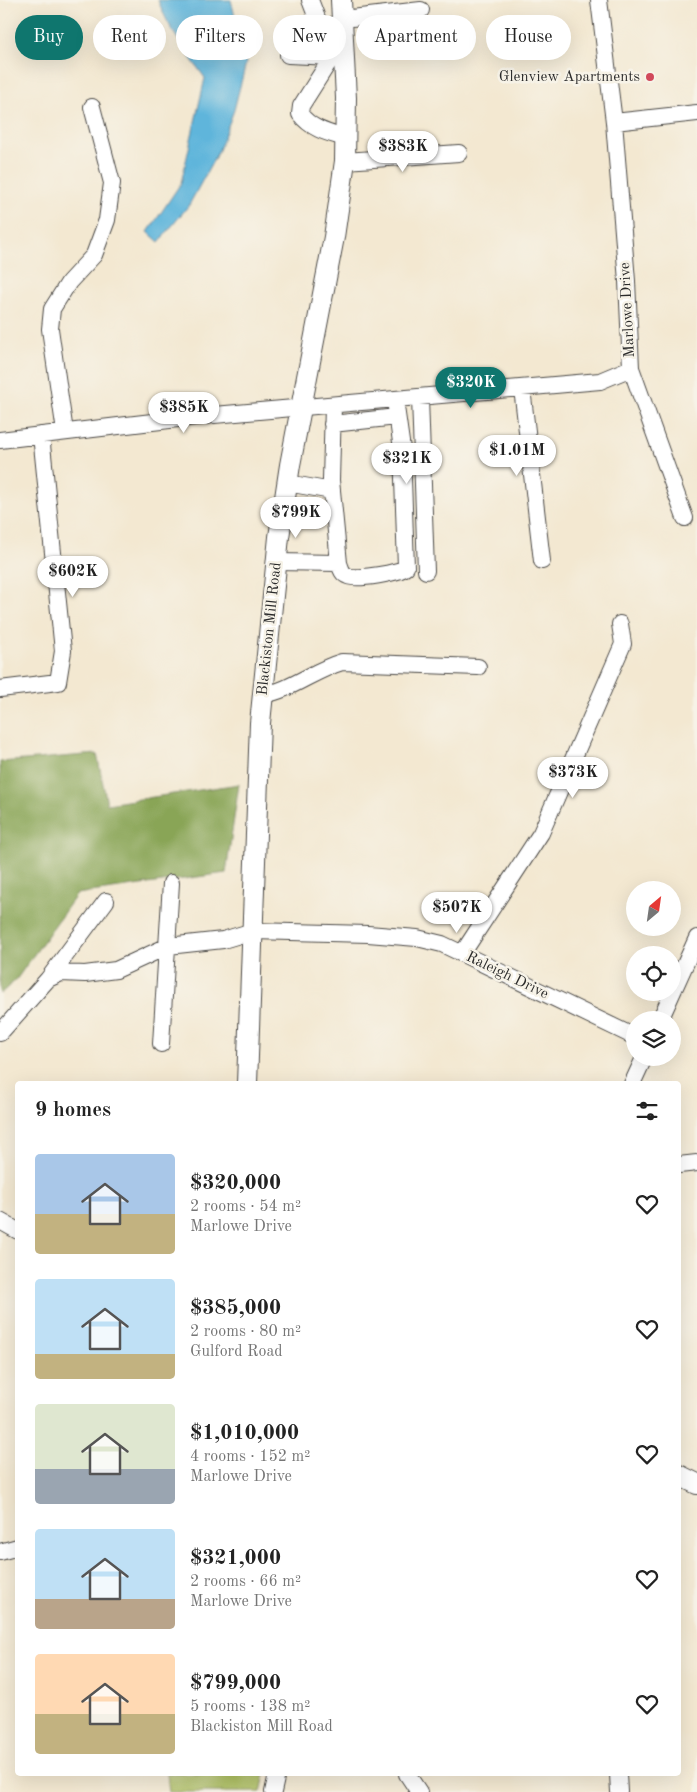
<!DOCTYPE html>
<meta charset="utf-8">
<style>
body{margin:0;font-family:"Old Standard TT",serif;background:#f2f2f2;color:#222;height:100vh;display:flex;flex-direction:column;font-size:19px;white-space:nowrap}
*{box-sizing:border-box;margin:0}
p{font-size:16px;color:#767676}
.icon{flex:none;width:28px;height:28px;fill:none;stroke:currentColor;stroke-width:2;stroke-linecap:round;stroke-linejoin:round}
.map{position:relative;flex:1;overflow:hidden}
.panel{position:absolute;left:15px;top:1081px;width:666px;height:695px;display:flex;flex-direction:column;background:#fff;border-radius:5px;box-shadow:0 5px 20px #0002}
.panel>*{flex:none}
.top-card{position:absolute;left:15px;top:15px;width:668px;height:45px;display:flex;gap:10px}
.needle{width:32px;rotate:29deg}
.controls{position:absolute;left:626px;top:881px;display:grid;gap:10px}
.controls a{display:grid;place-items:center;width:55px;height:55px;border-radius:50%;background:#fff;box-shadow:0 5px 20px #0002;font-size:25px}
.price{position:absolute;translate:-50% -42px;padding:0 11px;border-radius:18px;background:#fff;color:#222;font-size:16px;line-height:32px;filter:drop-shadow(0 1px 2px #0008)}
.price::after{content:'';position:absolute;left:50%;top:30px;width:15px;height:11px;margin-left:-8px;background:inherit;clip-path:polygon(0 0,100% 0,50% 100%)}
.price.on{background:#0f766e;color:#fff}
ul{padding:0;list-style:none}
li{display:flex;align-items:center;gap:15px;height:125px;padding:0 20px}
li span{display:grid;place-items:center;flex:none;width:140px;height:100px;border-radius:5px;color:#555}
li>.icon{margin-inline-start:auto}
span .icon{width:60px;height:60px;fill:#fffc;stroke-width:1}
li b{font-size:21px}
h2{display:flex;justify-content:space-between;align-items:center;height:60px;padding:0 20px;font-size:21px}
.tag{padding:0 18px;border-radius:22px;background:#fff;box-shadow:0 5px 20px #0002;font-size:18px;line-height:45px}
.tag.on{background:#0f766e;color:#fff}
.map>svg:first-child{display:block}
.green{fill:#acbe61;stroke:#6c7446}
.forest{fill:#89a557;stroke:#5a6841}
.water{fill:#5eb5db;stroke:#447083}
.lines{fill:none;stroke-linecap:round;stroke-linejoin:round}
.minor-casing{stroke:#494744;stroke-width:18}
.major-casing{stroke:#494744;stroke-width:22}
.minor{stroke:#fff;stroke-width:16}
.major{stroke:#fff;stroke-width:20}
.poi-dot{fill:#d1495b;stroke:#f7f3e8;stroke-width:2}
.labels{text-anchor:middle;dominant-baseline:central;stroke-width:5;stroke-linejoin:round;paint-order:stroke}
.poi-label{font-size:15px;fill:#2b2b2b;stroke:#f7f3e8;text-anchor:end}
.street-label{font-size:15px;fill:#2b2b2b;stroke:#f7f3e8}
</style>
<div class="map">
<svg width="697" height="1792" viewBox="0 0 697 1792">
<rect width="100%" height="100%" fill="#f7f3e8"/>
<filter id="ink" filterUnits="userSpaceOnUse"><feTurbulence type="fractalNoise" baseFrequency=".02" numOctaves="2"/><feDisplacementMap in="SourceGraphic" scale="10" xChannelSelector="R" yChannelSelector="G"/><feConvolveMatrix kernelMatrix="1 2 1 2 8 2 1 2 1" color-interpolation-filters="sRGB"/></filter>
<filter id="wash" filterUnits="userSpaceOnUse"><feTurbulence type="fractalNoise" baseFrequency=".0096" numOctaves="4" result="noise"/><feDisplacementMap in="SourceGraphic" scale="20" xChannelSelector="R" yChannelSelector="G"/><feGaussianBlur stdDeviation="1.12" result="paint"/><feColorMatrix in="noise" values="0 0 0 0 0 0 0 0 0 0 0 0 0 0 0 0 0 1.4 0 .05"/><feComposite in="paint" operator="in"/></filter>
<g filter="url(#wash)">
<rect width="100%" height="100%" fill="#f3e8d1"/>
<path class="green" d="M167,1774h98l-4,18h-92z"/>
<path class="forest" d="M97,754l10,50 132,-20 -13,89 -149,21 -61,86 -16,14v-232z"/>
<path class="water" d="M158,0h73l15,63 -12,47 -15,40 -30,55 -30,37 -11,-10 33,-49 24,-105c-17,-24 -37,-49 -47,-78z"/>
</g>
<g filter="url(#ink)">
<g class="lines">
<g class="minor-casing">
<path id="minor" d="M599,0l15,122 13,159 4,87 54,150
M343,19l78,-9
M288,55l44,2 -22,-57
M344,58l-12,-1 -31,49 -1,8c11,15 28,19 45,24
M614,122l83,-9
M345,161l114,-8
M522,388l20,173
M420,398l6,173
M333,406l-2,74 8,83c2,6 3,11 9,13 8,4 53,-3 58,-9l-4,-118 -7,-49
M332,424l65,-7
M65,432l-15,-103 2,-20 17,-27 25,-27 13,-35 5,-37 -20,-76
M0,440l203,-24 397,-35 31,-13
M287,483l45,8
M276,562l63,1
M0,689l58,-7 5,-31 -22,-216
M263,695c29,-5 51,-25 79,-33l136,5
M462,954l79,-121 82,-189 -3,-20
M48,979l58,-78
M660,1020l37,-82
M0,1033l48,-54 13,-6 24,1 31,-4 52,-24 55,-6 30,-9 115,3 49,4 25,6 193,93
M161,1044l10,-161
M632,1084l12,-26
M679,1165l18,-2
M0,1221l18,10
M0,1552l18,-5
M407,1774l12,18
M618,1774l1,18
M273,1792l4,-18"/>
</g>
<g class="major-casing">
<path id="major" d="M247,1084l13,-361 19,-186 11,-72 44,-228 11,-76 1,-63 -5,-98
M679,1475l18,9"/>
</g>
<use href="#minor" class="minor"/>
<use href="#major" class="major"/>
</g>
</g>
<circle class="poi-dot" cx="650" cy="77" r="5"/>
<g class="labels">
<g class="poi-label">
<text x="640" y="77">Glenview Apartments</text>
</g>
<g class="street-label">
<text transform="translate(628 310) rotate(-93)">Marlowe Drive</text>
<text transform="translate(270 629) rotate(-84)">Blackiston Mill Road</text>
<text transform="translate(507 976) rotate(26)">Raleigh Drive</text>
</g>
</g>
</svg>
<div class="controls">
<a><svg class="needle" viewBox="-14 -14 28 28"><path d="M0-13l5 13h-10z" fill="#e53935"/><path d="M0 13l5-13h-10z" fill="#767676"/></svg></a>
<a><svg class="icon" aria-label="locate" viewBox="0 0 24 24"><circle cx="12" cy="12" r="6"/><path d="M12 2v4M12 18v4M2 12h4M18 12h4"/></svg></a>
<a><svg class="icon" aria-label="layers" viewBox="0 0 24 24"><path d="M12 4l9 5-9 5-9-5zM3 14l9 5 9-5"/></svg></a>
</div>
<b class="price" style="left:403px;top:173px">$383K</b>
<b class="price on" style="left:471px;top:409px">$320K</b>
<b class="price" style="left:184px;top:434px">$385K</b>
<b class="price" style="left:517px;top:477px">$1.01M</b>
<b class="price" style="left:407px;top:485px">$321K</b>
<b class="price" style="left:296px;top:539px">$799K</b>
<b class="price" style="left:73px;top:598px">$602K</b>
<b class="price" style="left:573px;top:799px">$373K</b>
<b class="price" style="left:457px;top:934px">$507K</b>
<div class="top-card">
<a class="tag on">Buy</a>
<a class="tag">Rent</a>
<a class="tag">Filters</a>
<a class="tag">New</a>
<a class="tag">Apartment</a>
<a class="tag">House</a>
</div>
<section class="panel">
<h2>9 homes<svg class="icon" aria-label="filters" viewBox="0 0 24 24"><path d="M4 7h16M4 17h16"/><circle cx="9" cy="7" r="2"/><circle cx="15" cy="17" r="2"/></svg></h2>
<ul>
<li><span style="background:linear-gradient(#a9c7e8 60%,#c2b280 0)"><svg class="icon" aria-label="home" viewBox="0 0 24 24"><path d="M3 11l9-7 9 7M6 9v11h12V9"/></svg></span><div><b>$320,000</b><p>2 rooms · 54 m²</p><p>Marlowe Drive</p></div><svg class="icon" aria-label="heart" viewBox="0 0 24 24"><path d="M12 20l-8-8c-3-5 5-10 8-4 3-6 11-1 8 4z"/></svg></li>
<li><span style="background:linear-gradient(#bfe0f5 75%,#c2b280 0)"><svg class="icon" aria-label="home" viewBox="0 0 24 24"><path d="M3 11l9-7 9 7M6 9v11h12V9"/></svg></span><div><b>$385,000</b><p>2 rooms · 80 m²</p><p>Gulford Road</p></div><svg class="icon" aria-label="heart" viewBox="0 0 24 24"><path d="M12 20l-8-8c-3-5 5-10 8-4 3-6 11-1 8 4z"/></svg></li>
<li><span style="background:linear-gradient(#dfe7d0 65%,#9aa5b1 0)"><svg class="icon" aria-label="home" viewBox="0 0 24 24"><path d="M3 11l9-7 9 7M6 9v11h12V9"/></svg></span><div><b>$1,010,000</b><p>4 rooms · 152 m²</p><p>Marlowe Drive</p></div><svg class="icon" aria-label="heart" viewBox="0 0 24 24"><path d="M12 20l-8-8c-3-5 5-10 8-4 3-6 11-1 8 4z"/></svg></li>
<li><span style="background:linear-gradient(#bfe0f5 70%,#b9a48a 0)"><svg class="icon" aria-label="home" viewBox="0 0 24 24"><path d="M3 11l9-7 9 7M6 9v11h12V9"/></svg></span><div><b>$321,000</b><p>2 rooms · 66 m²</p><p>Marlowe Drive</p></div><svg class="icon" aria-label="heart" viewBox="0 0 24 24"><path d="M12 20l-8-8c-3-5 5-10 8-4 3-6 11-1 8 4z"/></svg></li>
<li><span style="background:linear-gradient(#ffd9b3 60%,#c2b280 0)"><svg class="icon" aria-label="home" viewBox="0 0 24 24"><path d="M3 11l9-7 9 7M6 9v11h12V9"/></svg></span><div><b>$799,000</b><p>5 rooms · 138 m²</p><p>Blackiston Mill Road</p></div><svg class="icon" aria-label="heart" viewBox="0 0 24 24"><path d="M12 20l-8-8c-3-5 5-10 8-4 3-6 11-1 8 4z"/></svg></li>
</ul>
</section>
</div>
